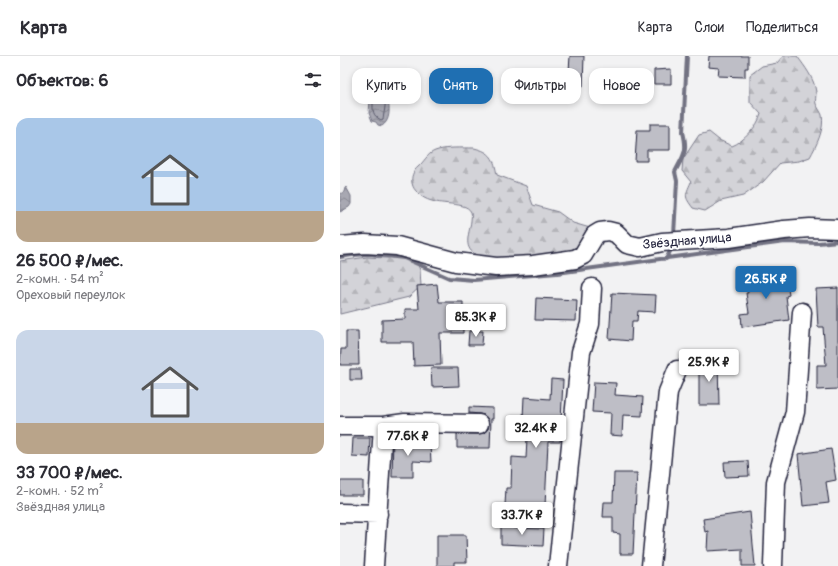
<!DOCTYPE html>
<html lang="ru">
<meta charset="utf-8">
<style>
body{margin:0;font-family:Pangolin,sans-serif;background:#f7f7f7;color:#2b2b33;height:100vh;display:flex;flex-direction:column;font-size:15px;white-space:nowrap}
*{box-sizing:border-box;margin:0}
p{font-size:13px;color:#7c7c81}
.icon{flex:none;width:22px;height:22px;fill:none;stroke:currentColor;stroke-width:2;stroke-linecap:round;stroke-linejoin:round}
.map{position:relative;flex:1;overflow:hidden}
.side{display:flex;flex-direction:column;background:#fff;width:340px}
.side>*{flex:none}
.top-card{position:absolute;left:12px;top:12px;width:380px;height:36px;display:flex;gap:8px}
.price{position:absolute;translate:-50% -34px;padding:0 9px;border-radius:4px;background:#fff;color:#222;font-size:13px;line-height:26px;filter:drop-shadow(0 1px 2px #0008)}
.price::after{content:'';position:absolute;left:50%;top:24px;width:12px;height:9px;margin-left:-6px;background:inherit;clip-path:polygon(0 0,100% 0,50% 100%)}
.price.selected{background:#1f6fb2;color:#fff}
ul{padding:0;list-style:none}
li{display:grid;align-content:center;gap:8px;height:212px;padding:0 16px}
li span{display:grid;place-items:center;height:124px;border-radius:12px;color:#555}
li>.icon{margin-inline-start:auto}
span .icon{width:72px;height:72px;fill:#fffc;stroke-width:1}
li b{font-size:17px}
h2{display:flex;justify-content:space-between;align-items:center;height:48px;padding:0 16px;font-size:17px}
.chip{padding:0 14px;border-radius:12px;background:#fff;box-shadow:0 2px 6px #0003;font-size:14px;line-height:36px}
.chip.selected{background:#1f6fb2;color:#fff}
header{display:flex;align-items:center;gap:24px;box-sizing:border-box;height:56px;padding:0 20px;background:#fff;border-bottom:1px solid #e1e1e2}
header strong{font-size:19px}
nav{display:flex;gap:22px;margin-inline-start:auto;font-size:14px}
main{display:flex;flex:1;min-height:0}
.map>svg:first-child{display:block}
.forest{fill:url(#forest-firs);stroke:#7a7a8a}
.water{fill:url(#water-waves);stroke:#727282}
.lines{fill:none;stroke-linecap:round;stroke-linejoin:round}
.shore{stroke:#58586b;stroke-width:1}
.stream{stroke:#727282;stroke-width:4}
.building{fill:#bebec6;stroke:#22223b}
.minor-casing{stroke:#22223b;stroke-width:21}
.minor{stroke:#fff;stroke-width:18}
.labels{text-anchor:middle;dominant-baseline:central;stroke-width:3.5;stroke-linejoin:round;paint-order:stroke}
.street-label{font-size:13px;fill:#22223b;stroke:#fff}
</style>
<header>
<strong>Карта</strong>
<nav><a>Карта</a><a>Слои</a><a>Поделиться</a></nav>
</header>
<main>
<section class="side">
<h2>Объектов: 6<svg class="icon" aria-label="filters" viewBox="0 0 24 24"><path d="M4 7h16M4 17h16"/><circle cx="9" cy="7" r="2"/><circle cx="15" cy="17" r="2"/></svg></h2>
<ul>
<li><span style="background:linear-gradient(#a9c7e8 75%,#b9a48a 0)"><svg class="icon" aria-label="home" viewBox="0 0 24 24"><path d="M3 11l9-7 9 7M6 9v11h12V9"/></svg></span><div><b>26 500 ₽/мес.</b><p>2-комн. · 54 m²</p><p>Ореховый переулок</p></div></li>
<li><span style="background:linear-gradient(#c9d6e8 75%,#b9a48a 0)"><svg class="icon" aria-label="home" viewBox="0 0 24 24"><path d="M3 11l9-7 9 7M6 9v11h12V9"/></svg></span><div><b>33 700 ₽/мес.</b><p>2-комн. · 52 m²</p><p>Звёздная улица</p></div></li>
</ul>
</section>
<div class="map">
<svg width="498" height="510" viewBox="0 0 498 510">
<defs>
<pattern id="forest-firs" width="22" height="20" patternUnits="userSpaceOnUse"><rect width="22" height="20" fill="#d3d3d8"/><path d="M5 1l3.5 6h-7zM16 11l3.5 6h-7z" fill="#b5b5ba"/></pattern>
<pattern id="water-waves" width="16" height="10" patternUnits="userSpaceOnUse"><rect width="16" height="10" fill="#a8a8b2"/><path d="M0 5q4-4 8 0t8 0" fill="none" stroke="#888892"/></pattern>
</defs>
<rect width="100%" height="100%" fill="#f2f2f3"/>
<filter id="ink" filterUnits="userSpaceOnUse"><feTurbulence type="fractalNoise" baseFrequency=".025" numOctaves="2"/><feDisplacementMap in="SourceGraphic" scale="8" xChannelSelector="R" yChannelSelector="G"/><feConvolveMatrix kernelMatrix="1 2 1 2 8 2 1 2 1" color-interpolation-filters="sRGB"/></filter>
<g filter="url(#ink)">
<path class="forest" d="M443,0h14c8,11 17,22 19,36 0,4 -1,9 0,12 2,4 5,8 6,11 3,14 -6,31 -12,42l-11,4 -19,2 -17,19 -20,14 -22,5 -16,10 -12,-3c-9,-12 -8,-12 -2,-26l-9,-11 1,-12 16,-24 10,-3 10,8 13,6c11,-4 26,-20 29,-32l-11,-12v-27l12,-9 15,-3z
M134,92c18,4 20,11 23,27l29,11 7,19 25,7 15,11 17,5 -5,24 -60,8 -47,-4c-16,-8 -9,-20 -7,-35 0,-2 1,-6 0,-9 -6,-13 -39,-3 -53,-19 -3,-3 -5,-5 -6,-10 -1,-6 1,-12 6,-16 6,-5 9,-13 17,-16 10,-4 28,-3 39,-3z
M58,196l17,6 5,12 1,16 -12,11 -69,17v-53l27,-4 21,1z"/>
<path class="water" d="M39,29h8c-1,12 8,32 -5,41l-4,-1 -2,-3 -4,-1 -3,-8 1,-14 5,-4 5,-8z
M6,131l5,9v8l-2,3 -9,5v-18l4,-2 1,-4z"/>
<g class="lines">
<path class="shore" d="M42,37c6,7 2,18 1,26l-2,1c-9,-5 -8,-9 -8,-18z"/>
<path class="stream" d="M334,179l3,-54 -2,-9c9,-18 13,-20 8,-40l4,-76
M0,201l12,-2 18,-1 34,4 45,20 25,2 83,-7 228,-31 33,1 20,-2
M326,203l7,-13"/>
</g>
<path class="building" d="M230,0h14l-1,30h-15z
M369,0h39v12h-3v9l-27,-1 1,-8 -11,-1z
M331,13v15h-17v-14z
M310,68h20v26h-23v11h-12l2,-31h13z
M445,216l4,23 -3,1 3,24 -47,7 -1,-13 8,-1 -3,-20h2l-2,-14z
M97,228l2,18h24v31h-23l1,32 -27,1 -1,-24h-31v-22l23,-1v-10h14l-2,-23z
M498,232v101l-21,1v-25h9l-3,-38h-5l-2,-38z
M272,237l44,2 -1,17 -17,-1 -1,10h-5l-1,20 -22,-2z
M196,242l41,2 -1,21 -41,-1z
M6,275h12l1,34h-19l1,-16h5z
M129,275h14l-1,14h-14z
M378,304l1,45h-20v-44z
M91,312h27l1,18 -27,1z
M10,313h11l1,11h-12z
M211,323l12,1 -3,62h-12l-3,64 -40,-1 1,-17h5l1,-31 14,1 2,-40h-5l1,-21 26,2z
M254,326l22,1 -1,12 28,2 -1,19 -19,-1 -1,21 -12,-1 1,-22 -19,-1z
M129,351l24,1v11h-2l-1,29h-33v-14h22l5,-1 4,-4 1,-5 -1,-5 -4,-4 -4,-1 -11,-1z
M13,382h17l-1,19 -17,-1z
M53,383h23v6l14,-1 1,18 -18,-1v16h-21z
M491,393l5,31 -10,2 3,21 -26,3 -5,-52z
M408,405l1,15 -24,1 -1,-15z
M274,417h23l-4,81h-13v-20l-7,-1v-16h-10l1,-15h9z
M0,425h23v14h-23z
M410,456l5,54h-13v-17l-35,2 1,-20 -3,1 -2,-13z
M161,468l12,1v3l31,1 -1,17 -42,-2z
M97,479h29l1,27h-13v4h-17z"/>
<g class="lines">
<g class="minor-casing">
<path id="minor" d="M0,190l25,-2 32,2 59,16 40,5 37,-2 42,-6 8,-4 12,-20 5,-3 8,-1 8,2 11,11 13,3 22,-5 67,-4 55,-8 26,-2 28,1
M0,370h43l-9,140
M43,370l22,-3 74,1
M0,457l38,1
M218,510l23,-214 9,-28 2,-36
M311,510l17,-174 9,-22
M433,510l3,-84 19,-70 7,-100"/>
</g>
<use href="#minor" class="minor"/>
</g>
</g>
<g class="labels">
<g class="street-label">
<text transform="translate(347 185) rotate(-5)">Звёздная улица</text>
</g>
</g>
</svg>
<b class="price selected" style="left:426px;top:244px">26.5K ₽</b>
<b class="price" style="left:136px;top:282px">85.3K ₽</b>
<b class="price" style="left:369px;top:327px">25.9K ₽</b>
<b class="price" style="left:196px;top:393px">32.4K ₽</b>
<b class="price" style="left:68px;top:401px">77.6K ₽</b>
<b class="price" style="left:182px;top:480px">33.7K ₽</b>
<div class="top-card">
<a class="chip">Купить</a>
<a class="chip selected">Снять</a>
<a class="chip">Фильтры</a>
<a class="chip">Новое</a>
</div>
</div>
</main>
